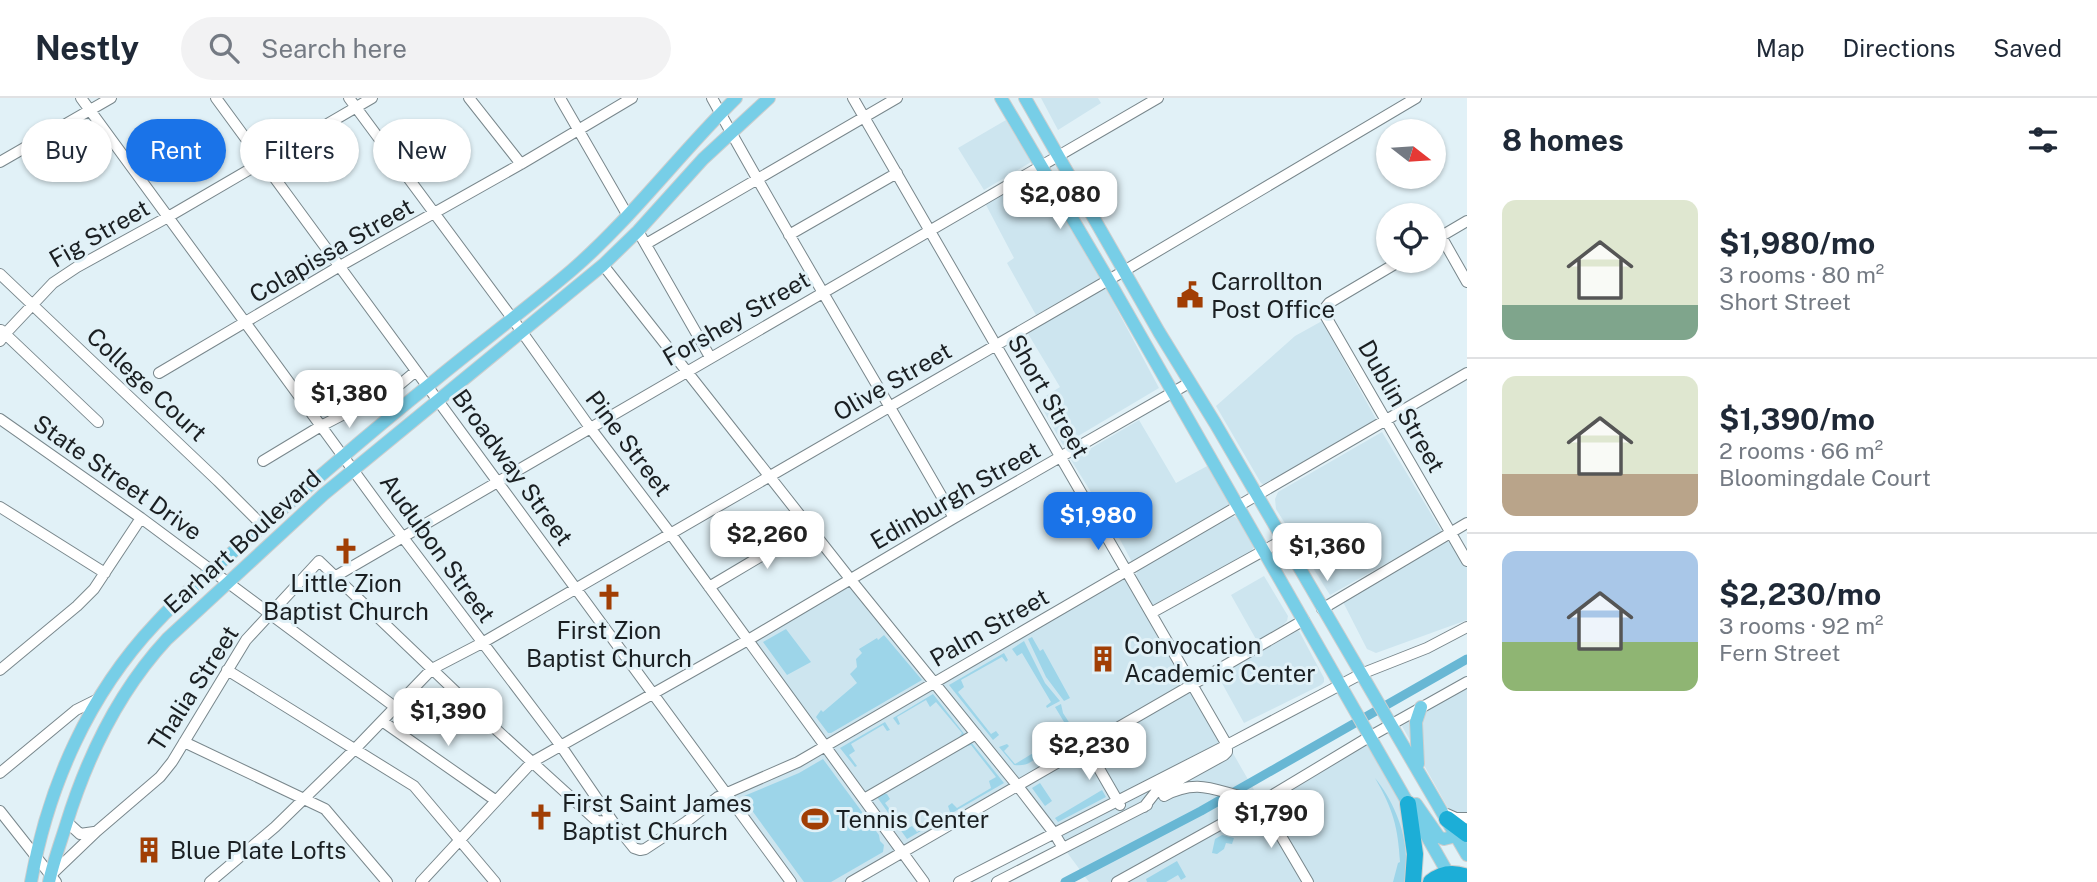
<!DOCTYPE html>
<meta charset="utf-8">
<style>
body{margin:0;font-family:"Public Sans",sans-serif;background:#f2f2f3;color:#1f2937;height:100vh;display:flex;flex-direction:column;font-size:26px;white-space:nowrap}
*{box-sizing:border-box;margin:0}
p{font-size:23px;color:#747a83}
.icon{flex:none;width:38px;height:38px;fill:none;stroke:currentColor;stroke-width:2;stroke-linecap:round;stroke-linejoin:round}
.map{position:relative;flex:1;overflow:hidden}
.panel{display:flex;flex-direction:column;background:#fff;width:630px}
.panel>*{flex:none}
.hud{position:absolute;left:21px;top:21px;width:665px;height:63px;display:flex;gap:14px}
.needle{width:46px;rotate:107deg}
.buttons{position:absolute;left:1376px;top:21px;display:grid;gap:14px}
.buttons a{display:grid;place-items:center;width:70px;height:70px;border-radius:50%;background:#fff;box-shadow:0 2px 5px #0004;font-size:35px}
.price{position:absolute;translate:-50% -60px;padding:0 16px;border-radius:14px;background:#fff;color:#222;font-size:23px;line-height:46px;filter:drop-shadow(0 2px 4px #0008)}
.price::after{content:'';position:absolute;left:50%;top:42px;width:21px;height:16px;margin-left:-10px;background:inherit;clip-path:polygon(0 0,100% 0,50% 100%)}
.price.current{background:#1a73e8;color:#fff}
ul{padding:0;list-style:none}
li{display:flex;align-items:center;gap:21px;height:175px;padding:0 35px}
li+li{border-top:2px solid #e0e1e3}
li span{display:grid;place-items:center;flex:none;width:196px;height:140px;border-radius:14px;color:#555}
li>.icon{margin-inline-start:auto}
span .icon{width:84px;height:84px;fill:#fffc;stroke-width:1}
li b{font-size:30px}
h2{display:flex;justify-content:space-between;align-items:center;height:84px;padding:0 35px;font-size:30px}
.tag{padding:0 24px;border-radius:32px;background:#fff;box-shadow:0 2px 5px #0004;font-size:24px;line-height:63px}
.tag.current{background:#1a73e8;color:#fff}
header{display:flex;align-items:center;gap:42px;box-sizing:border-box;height:98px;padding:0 35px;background:#fff;border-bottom:2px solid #e0e1e3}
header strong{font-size:33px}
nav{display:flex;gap:38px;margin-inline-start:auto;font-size:24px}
.search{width:490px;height:63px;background:#f2f2f3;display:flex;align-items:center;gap:18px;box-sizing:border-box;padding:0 24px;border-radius:38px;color:#747a83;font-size:26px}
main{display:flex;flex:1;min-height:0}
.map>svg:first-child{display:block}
.built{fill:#cde5ef}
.green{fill:#9dd5e9}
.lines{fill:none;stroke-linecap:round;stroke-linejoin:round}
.canal{stroke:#68b7d4;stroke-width:9}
.minor-casing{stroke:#79878c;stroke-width:12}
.major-casing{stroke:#cdcece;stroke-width:14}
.highway-casing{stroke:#cdcece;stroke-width:18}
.minor{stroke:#fff;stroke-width:10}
.major{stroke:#77cee7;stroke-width:12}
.highway{stroke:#1caed7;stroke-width:16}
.labels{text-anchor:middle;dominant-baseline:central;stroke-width:6;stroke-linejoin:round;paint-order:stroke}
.street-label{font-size:24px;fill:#1a1f22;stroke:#e1f1f7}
.poi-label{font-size:24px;fill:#1a1f22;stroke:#e1f1f7;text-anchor:start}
</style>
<header>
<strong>Nestly</strong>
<div class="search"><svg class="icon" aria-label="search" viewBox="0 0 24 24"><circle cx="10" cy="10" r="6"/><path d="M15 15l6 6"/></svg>Search here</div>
<nav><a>Map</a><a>Directions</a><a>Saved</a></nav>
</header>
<main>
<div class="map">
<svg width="1467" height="784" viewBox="0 0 1467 784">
<rect width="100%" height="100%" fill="#e1f1f7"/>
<path class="built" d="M1041,0h57l3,5 -43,27z
M1006,22l25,42 -47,28 -26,-42z
M1037,78l6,5 57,98 -64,36 -29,-52 7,-5 -29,-55z
M1105,189l54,101 -96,57 -25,-44 22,-14 -33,-55z
M1322,223l55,100 -113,64 -3,-2 -45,-77 79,-70z
M1139,322l37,63 33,-18 21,40 -98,57 -16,-30 -45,-72z
M1382,334l60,100 -112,63 -54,-86 -1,-10 3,-7z
M1231,418l4,1 6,7 13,22 -3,7 -95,54 -4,-2 -16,-26 1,-9z
M1446,444h4l5,4 12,22v52l-91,33 -9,-4 -24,-47z
M1128,473l133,231 108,-65 39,67 5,78h-324l-72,-97 -166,97h-60l-64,-89 97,-48 -76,-105 103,-60 83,103z
M1264,478l24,40 -1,5 -4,4 -26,16 -26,-46z
M1297,533h2l25,47v4l-3,3 -77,38 -26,-47z
M1467,588v156l-65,-116z"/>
<path class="green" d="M786,531l25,33 -24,13 -24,-33z
M884,537l38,45 -91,53h-3l-12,-16 5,-7 2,2 34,-29 -7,-9 7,-7 -1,-8 6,-6 -3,-4 18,-11 1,2z
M1032,539l8,14 3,-2 27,49 -6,3 -18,-24 -18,-38z
M1024,543l21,42 15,18 -13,7 -1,-2 5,-4 -29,-49 -5,3 -5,-7z
M1004,555l4,7 -2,2 -4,-5 -41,23 3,7 -6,5 33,42 5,-3 3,4 -6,5 -44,-55z
M933,596l32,41 -7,4 4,-6 -26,-31 -6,5 -4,-7 -29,17 3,7 -2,1 -5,-7z
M1061,606l2,9 11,17 -5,7 -23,12 -1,-3 25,-14 -15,-25z
M885,624l5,8 -3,1 -4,-6 -32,19 4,7 -6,4 8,11 -2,1 -15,-19z
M971,644l33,41 -97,56 -30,-42 6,-4 4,1 3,5 -5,4 20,27 7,-4 5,6 33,-20 -2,-6 4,-3 5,5 34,-20 -2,-7 7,-4 -25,-32 -7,2z
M1007,646l2,2 -5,5 11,13 28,-17 1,3c-9,10 -16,17 -30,15l-15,-18z
M823,661l56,76 1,6 4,4 -1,7 -52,30h-27l-61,-84 1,-2 55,-23z
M1375,680c17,21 30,50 31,78h4l-2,26h-15l5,-19 2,-1c-2,-35 -7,-53 -25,-84z
M1040,685l12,18 -7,5 -13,-18z
M1102,692l4,7 -48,25 -3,-4z
M1222,737l12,3 -2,6 -6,-1 -2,6 -7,5 -5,-1 3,-14z
M1177,763l9,16 -5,3 -3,-5 -12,7h-19l-1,-3z"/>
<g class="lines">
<path class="canal" d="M1065,784l136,-71 266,-152"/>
<g class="minor-casing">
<path id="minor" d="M81,0l305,417 175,231 52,76 21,26 6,2 5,-1 41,-27 32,-25 80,-35 669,-389
M216,0l575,784
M349,0l163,220 79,111 79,104 254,349
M469,0l52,66
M560,0l68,118
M712,0c78,142 162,280 242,420
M853,0l374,647v7l-3,3 -69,38 -11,14
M0,64l111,-64
M275,80c16,-11 34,-15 22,-36
M1433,124l34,60
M638,133l72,126
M789,137l108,-62
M1433,143l34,-20
M646,146l251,-146
M1400,163l-71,42 -4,5v7l142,246
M603,167l248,315 166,205 37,48 9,15
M0,176l218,207 45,45
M1,232l97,92
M0,243l5,-7 48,-51 24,-16 91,-50 204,-119
M159,275l181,-107 181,-102 111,-66
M0,321l141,99 254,189
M263,363l58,-35 77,-40 18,-15
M0,409l105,66
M336,478l822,-478
M709,489l101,-60
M1322,511l145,-86
M1151,515l132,-73
M0,572l77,-64 17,-17 47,-71
M227,572l187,116 81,96
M382,623l113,79
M184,644l141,67 62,73
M1086,648l34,59
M0,675l76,-63 22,-11
M1164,698c37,-20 55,-2 91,3l6,3 108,-65 98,-55
M864,701l112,-65
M0,713l56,71
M1447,716l9,4h11
M67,724l13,12 14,-2
M50,778l47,-45 63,-54 12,-15 74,-122 73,-79 159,152 119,108 16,1
M210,784l65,-55 80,-78 77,-80 50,-26 642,-372 292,-173
M421,784l111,-120 216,-122 206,-122 235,-135
M851,784l453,-262
M959,784l268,-137 134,-71 66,-26 40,-21
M997,784l150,-77
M1117,784l144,-80 47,80"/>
</g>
<g class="major-casing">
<path id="major" d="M1001,0l107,181 345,603
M1025,0l134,234 56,91 252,432
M1418,666l-2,-42 5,-15
M1416,706l23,33 5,2 12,-3
M31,784c17,-96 58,-188 125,-259 38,-41 83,-75 124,-112 49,-43 98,-85 149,-126 47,-39 96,-75 143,-115 60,-52 107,-116 164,-172
M49,784c4,-19 11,-38 17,-57 21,-68 52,-133 101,-186l157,-145 279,-229 35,-34 65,-72 66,-61"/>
</g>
<g class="highway-casing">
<path id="highway" d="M1408,706l7,50 -2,28
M1447,721l20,15
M1431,784c11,-9 23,-10 36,-5"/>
</g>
<use href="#minor" class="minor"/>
<use href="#major" class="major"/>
<use href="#highway" class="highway"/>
</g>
<defs>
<g id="civic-bare" transform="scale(2.1)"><path d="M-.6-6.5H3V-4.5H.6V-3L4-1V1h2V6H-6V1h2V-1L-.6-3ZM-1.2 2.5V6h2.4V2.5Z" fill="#a13e04" stroke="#e1f1f7" stroke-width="2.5" paint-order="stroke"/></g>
<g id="church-bare" transform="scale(2.1)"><path d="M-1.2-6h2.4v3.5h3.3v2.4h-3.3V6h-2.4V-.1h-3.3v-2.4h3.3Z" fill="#a13e04" stroke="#e1f1f7" stroke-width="2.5" paint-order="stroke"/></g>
<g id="building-bare" transform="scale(2.1)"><path d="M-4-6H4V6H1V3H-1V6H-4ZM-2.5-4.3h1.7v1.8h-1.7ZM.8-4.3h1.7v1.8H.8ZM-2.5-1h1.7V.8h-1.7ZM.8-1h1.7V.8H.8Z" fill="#a13e04" stroke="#e1f1f7" stroke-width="2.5" paint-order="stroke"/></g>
<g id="stadium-bare" transform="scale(2.1)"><path d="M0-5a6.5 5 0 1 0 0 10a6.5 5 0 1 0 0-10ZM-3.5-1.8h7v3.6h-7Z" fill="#a13e04" stroke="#e1f1f7" stroke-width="2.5" paint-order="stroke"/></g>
</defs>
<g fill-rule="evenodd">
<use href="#civic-bare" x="1190" y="197"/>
<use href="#church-bare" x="346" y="453"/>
<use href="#church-bare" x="609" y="499"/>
<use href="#building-bare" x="1103" y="561"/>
<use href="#church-bare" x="541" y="719"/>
<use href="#stadium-bare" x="815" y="721"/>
<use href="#building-bare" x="149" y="752"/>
</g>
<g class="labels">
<g class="street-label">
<text transform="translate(99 135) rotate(-30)">Fig Street</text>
<text transform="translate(331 152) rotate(-30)">Colapissa Street</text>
<text transform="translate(736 220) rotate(-30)">Forshey Street</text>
<text transform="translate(892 283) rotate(-30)">Olive Street</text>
<text transform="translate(147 286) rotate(43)">College Court</text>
<text transform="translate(1049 298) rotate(60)">Short Street</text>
<text transform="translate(1402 308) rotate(60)">Dublin Street</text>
<text transform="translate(629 345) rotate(53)">Pine Street</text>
<text transform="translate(513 369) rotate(54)">Broadway Street</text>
<text transform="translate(118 379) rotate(35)">State Street Drive</text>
<text transform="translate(955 397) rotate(-30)">Edinburgh Street</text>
<text transform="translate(242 443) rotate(-42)">Earhart Boulevard</text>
<text transform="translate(438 450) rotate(54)">Audubon Street</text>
<text transform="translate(989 529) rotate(-30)">Palm Street</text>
<text transform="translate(193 590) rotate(-57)">Thalia Street</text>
</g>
<g class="poi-label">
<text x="1211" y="183">Carrollton<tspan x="1211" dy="28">Post Office</tspan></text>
<text x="346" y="485" text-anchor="middle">Little Zion<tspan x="346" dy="28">Baptist Church</tspan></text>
<text x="609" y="532" text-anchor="middle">First Zion<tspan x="609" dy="28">Baptist Church</tspan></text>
<text x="1124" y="547">Convocation<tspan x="1124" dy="28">Academic Center</tspan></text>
<text x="562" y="705">First Saint James<tspan x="562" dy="28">Baptist Church</tspan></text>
<text x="836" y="721">Tennis Center</text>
<text x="170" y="752">Blue Plate Lofts</text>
</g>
</g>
</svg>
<div class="buttons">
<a><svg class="needle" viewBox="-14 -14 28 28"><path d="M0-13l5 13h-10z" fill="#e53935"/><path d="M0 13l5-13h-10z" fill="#747a83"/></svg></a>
<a><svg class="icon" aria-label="locate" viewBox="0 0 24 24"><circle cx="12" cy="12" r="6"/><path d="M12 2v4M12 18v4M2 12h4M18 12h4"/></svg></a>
</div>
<b class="price" style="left:1060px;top:133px">$2,080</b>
<b class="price" style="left:349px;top:332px">$1,380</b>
<b class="price current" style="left:1098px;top:454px">$1,980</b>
<b class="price" style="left:767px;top:473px">$2,260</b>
<b class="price" style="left:1327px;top:485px">$1,360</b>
<b class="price" style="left:448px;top:650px">$1,390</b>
<b class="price" style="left:1089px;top:684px">$2,230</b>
<b class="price" style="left:1271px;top:752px">$1,790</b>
<div class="hud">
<a class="tag">Buy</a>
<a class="tag current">Rent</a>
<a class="tag">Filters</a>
<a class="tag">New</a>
</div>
</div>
<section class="panel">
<h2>8 homes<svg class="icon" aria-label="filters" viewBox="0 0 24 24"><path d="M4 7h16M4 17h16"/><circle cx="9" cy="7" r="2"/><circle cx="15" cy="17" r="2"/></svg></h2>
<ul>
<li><span style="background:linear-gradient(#dfe7d0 75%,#7fa58c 0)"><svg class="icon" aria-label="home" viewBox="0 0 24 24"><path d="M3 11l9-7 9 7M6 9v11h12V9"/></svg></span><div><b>$1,980/mo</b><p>3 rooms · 80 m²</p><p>Short Street</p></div></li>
<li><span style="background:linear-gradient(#dfe7d0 70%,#b9a48a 0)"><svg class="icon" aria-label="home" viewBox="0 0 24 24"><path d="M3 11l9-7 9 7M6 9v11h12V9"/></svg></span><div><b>$1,390/mo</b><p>2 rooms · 66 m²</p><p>Bloomingdale Court</p></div></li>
<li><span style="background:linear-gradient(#a9c7e8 65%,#8fb573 0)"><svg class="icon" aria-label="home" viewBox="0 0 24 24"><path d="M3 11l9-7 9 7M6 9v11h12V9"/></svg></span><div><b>$2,230/mo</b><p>3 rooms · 92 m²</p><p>Fern Street</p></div></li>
</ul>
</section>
</main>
